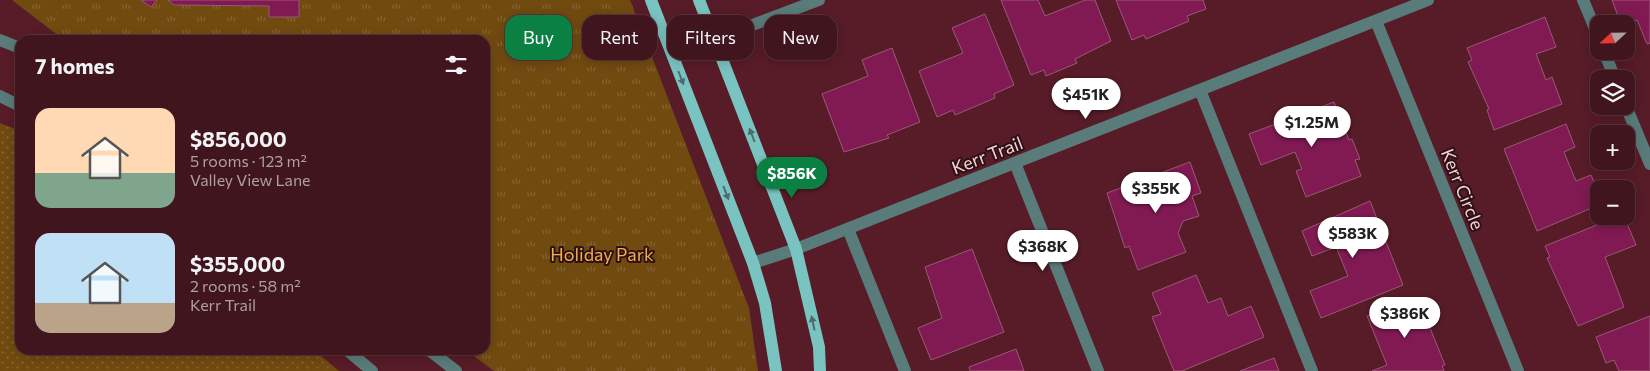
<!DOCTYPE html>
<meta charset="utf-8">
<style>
body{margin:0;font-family:Commissioner,sans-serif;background:#481e27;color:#f1f3f6;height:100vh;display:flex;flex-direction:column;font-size:19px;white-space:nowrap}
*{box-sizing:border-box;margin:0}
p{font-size:16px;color:#ae9fa4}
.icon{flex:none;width:28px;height:28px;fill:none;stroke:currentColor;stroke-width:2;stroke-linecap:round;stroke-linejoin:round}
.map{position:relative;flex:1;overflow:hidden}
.sheet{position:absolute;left:15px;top:35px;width:475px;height:320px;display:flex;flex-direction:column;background:#41151e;border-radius:15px;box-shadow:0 2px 12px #0003,0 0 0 1px #5a343c}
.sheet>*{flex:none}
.hud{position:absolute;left:505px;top:15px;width:475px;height:45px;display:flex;gap:10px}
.needle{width:32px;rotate:248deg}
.fabs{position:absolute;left:1590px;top:15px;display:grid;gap:10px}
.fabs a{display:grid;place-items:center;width:45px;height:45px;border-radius:10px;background:#41151e;box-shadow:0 2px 12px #0003,0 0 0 1px #5a343c;font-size:25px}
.price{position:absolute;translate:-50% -42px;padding:0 11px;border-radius:18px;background:#fff;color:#222;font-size:16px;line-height:32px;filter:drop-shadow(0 1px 2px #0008)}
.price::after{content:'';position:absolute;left:50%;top:30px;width:15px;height:11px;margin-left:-8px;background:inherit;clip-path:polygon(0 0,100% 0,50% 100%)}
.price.current{background:#0b8043;color:#fff}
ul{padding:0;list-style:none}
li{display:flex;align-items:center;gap:15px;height:125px;padding:0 20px}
li span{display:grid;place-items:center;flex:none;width:140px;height:100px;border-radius:15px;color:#555}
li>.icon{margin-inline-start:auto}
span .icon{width:60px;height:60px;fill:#fffc;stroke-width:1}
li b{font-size:21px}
h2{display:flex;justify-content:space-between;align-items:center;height:60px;padding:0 20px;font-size:21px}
.tag{padding:0 18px;border-radius:15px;background:#41151e;box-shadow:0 2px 12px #0003,0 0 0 1px #5a343c;font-size:18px;line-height:45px}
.tag.current{background:#0b8043;color:#fff}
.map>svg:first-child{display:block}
.grass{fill:url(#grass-dots)}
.park{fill:url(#park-tufts)}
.building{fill:#811a53;stroke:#975a75}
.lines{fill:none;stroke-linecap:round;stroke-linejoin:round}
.minor{stroke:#597c7a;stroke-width:12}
.major{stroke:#79c3c0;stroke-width:12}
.oneway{fill:#526a6b}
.labels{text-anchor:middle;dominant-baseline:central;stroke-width:4;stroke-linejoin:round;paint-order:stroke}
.street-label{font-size:18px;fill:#f7d1d4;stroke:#2c1216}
.park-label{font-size:18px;fill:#f6ae48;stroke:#2c1216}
</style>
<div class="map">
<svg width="1650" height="371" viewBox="0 0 1650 371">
<defs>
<pattern id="grass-dots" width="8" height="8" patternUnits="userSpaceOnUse" patternTransform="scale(1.25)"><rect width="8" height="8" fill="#714a10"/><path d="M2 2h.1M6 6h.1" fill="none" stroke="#866332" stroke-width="1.8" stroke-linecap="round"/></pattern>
<pattern id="park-tufts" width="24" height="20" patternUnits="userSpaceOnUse" patternTransform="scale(1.25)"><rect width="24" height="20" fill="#714a10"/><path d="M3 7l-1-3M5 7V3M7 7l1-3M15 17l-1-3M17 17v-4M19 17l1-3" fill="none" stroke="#866332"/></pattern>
</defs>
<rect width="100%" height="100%" fill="#571c28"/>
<path class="grass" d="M0,123l20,8v219h294l25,21h-339z"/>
<path class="park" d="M12,0h618l119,308 9,63h-264l-28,-21h19v-310h-421z"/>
<path class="building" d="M141,0h16l-6,7z
M168,0h131v17h-30v-11l-95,-1z
M1001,0h37l7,16 40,-16h10l16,41 -36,18 2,4 -31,13 -2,-6 -13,5z
M1116,0h87l3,9 -19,7 2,5 -43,18 -2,-4 -12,5z
M1612,0h38v43l-3,1 -10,-24 -11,4h-5z
M985,14l29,71 -20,9 1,4 -40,17 -2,-5 -16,7 -18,-46 44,-18 -11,-25z
M1545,17l11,30 -20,7 10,26 6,-3 10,27 -68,26 -7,-20 2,-1 -21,-47 4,-2 -5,-12z
M892,48l28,74 -33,13 2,3 -45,14 -22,-58 46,-18 -6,-16z
M1334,102l15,38 3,-1 8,20 -5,1 6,16 -55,21 -10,-26 6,-2 -7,-17 -34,13 -12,-31z
M1566,124l9,23 -11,5 12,29 15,-6 6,14 23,-9 3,9h-24v16l-62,26 -33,-82z
M1190,162l11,31 -9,3 7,20 -16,5 -5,12 8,19 -48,18 -9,-24 -4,2 -18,-55z
M1370,201l33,84 -82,33 -11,-27 38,-15 -12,-29 -24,9 -10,-25z
M1619,216h5l12,29 -31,12 19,50 -46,19 -31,-68 3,-1 -5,-11z
M972,249l32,83 -73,28 -13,-32 24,-10 -17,-51z
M1196,275l12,28 13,-5 7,18 23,-10 13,31 -82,34h-8l-22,-54 9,-3 -9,-21z
M1413,298l11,27 4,-2 17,42 -3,1 2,5h-72l15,-6 -20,-49 19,-8 -1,-4 9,-3 1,4z
M1650,316v55h-31l-5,-11 -8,3 -10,-26z
M1016,349l8,22h-54l-1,-4z
M1274,358l5,13h-39z"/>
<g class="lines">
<path class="minor" d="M1583,0l16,38
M1376,21l142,350
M715,39l104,-39
M0,40l20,8
M1604,51l11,28
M1200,90l112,281
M0,96l20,10
M1626,106l24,58
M1015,163l83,208
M848,229l57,142
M753,263l43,-14 632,-249
M347,350l25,21
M429,350l27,21"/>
<path class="major" d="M651,0l102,263 12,40 11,68
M699,0l97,249 23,98 1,24"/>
</g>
<defs><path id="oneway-solid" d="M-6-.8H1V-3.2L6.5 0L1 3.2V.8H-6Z" transform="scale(1.25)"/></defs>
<g class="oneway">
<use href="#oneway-solid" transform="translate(681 78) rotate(69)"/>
<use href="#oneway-solid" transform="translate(752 135) rotate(-111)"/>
<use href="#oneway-solid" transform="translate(726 193) rotate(69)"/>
<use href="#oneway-solid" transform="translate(813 323) rotate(-102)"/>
</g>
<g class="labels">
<g class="street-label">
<text transform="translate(987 155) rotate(-21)">Kerr Trail</text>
<text transform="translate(1463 189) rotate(68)">Kerr Circle</text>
</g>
<g class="park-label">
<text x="602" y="254">Holiday Park</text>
</g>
</g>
</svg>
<div class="fabs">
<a><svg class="needle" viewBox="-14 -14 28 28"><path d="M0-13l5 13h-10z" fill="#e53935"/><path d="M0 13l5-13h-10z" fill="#ae9fa4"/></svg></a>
<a><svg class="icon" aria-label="layers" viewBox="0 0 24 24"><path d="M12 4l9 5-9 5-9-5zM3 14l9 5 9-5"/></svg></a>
<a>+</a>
<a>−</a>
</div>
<b class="price" style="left:1086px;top:120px">$451K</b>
<b class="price" style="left:1312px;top:148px">$1.25M</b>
<b class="price current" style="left:792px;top:199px">$856K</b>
<b class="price" style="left:1156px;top:214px">$355K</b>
<b class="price" style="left:1353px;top:259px">$583K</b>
<b class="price" style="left:1043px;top:272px">$368K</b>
<b class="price" style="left:1405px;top:339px">$386K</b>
<div class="hud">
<a class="tag current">Buy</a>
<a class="tag">Rent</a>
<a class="tag">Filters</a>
<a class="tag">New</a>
</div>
<section class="sheet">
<h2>7 homes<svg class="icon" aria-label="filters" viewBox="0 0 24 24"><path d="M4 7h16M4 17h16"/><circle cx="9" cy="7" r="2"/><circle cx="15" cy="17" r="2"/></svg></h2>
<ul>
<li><span style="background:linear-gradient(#ffd9b3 65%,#7fa58c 0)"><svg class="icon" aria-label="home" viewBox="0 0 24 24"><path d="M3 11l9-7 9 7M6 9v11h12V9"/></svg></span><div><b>$856,000</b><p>5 rooms · 123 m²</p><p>Valley View Lane</p></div></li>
<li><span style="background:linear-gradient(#bfe0f5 70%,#b9a48a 0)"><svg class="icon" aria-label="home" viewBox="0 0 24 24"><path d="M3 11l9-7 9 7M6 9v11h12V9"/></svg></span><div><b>$355,000</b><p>2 rooms · 58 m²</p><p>Kerr Trail</p></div></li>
</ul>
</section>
</div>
